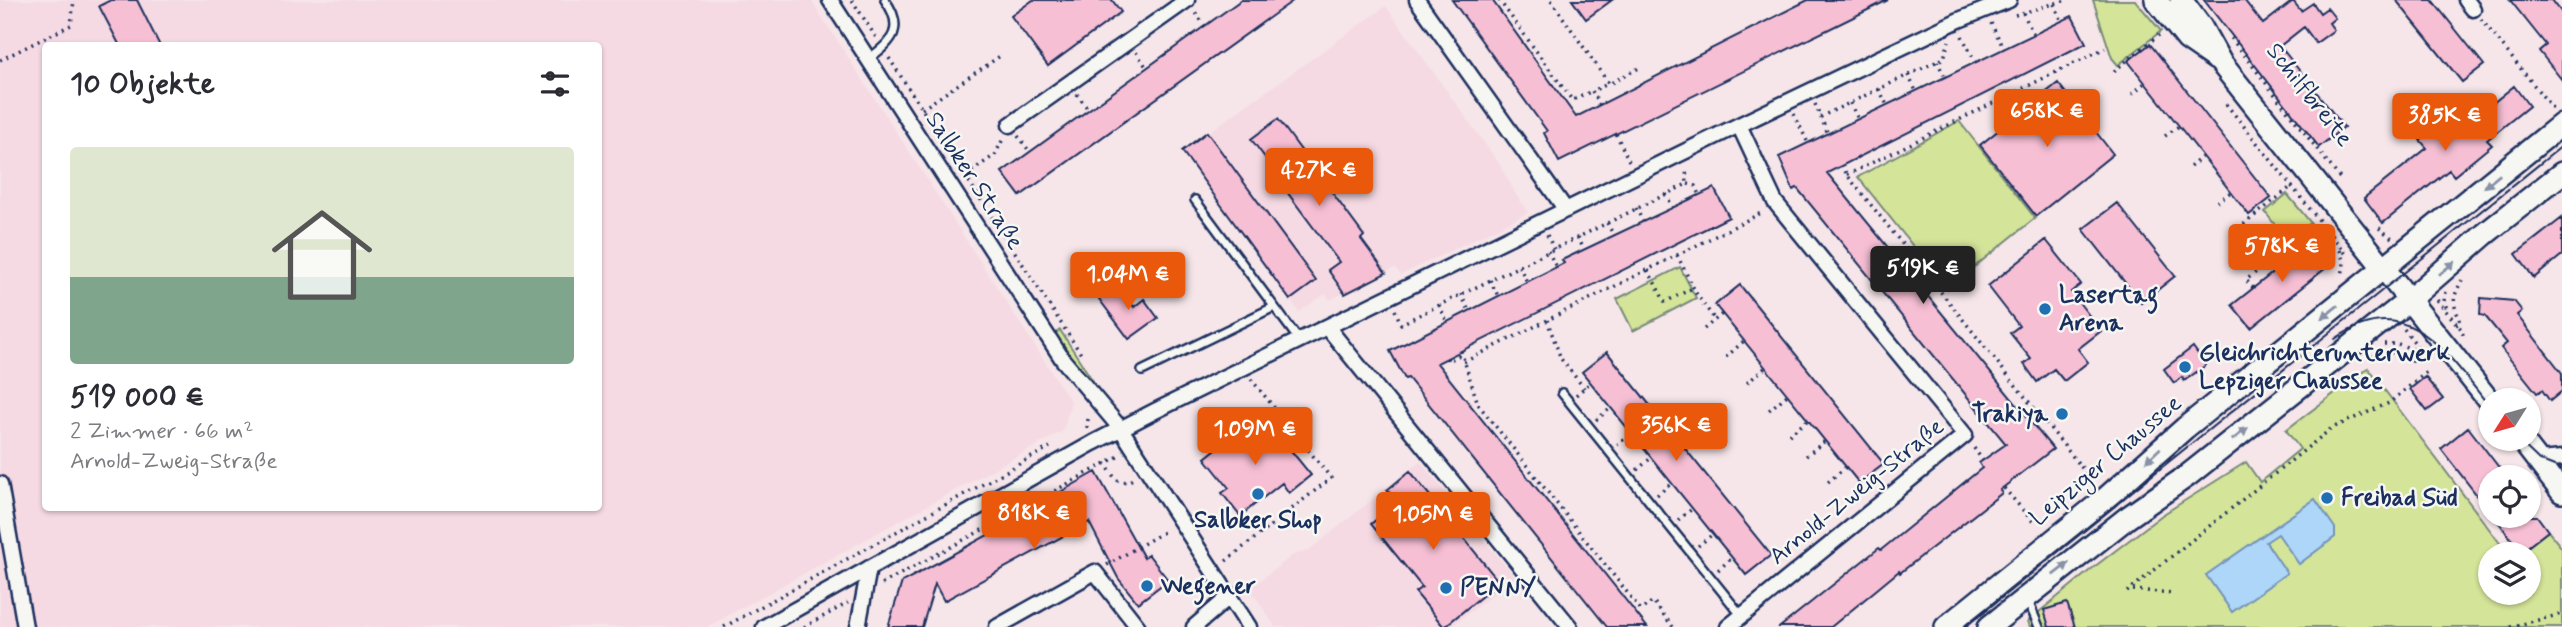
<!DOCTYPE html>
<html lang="de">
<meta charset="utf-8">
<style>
body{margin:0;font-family:Mynerve,sans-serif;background:#f7f7f7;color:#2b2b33;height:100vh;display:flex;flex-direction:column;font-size:26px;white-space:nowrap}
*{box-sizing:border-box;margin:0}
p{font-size:23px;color:#7c7c81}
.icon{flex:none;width:38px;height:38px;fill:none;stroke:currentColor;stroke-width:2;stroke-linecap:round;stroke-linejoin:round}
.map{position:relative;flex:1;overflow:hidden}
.drawer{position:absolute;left:42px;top:42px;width:560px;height:469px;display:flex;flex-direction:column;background:#fff;border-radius:7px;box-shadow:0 2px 5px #0004}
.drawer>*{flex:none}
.needle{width:46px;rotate:233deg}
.controls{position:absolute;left:2478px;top:388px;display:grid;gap:14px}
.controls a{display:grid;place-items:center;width:63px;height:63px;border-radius:50%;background:#fff;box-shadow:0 2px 5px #0004;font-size:35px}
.price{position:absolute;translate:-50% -60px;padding:0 16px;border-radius:7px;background:#ea580c;color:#fff;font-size:23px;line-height:46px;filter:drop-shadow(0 2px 4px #0008)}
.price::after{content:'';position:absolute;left:50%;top:42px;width:21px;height:16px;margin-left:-10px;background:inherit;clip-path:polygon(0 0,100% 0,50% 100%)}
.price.selected{background:#222;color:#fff}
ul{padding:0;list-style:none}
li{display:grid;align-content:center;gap:14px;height:371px;padding:0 28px}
li span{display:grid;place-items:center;height:217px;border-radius:7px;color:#555}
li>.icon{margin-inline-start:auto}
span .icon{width:126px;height:126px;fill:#fffc;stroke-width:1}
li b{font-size:30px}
h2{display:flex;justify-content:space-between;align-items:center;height:84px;padding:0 28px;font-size:30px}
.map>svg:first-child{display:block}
.built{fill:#f6dae3;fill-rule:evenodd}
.green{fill:#d4e498;stroke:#788a7b;stroke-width:2;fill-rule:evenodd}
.water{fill:#aed6f8;stroke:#7393ba;stroke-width:2}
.building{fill:#f7bfd4;stroke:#1b2f5e;stroke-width:2}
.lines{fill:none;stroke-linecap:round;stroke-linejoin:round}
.service-casing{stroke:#1b2f5e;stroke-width:12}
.minor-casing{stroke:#1b2f5e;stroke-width:19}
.secondary-casing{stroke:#1b2f5e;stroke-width:26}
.path{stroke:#1b2f5e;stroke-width:3.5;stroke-dasharray:2 5;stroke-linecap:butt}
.service{stroke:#f6f6f2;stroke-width:7}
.minor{stroke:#f6f6f2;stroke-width:14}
.secondary{stroke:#f6f6f2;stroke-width:21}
.tram{stroke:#1b2f5e;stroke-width:2}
.oneway{fill:#8892a8}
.poi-dot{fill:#1f6fb2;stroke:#f6f6f2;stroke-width:2.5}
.labels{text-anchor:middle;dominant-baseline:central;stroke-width:5;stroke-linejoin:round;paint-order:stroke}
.street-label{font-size:24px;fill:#1b2f5e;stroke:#f6f6f2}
.poi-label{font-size:24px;font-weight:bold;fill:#1b2f5e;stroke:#f6f6f2;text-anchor:start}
</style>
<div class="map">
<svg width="2562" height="627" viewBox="0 0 2562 627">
<rect width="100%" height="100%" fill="#f6e6e9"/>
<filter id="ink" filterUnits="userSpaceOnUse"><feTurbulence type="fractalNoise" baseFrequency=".0143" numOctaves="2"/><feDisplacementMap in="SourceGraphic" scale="14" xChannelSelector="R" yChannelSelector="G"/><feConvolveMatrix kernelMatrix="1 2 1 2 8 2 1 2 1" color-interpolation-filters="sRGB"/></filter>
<g filter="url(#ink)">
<path class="built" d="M0,0h811l260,402 -8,29 -356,196h-707zM46,46h552v462h-552z
M1386,6l114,159 17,31 11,15 -2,3 -125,61 -6,-7 -65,32 -5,-6 -26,18 -117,-161z
M1420,461l95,116 -64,50h-176l-25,-39 43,-33 15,-4z"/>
<path class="green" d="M2093,0h42l26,31 -43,34 -6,-7z
M1959,121l76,97 -88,71 -89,-112z
M2287,194l24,29 -25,16 -21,-27z
M1680,267l16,31 -63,33 -16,-32z
M1060,330l33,51 -19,-17 -19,-30z
M2368,368l134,178 19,6 27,-21 14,17v79h-532l-2,-6 66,-54 68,-52 84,-53 14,20 40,-33 -14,-19zM2490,555h39v38h-39z"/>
<path class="water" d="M2315,499l20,29v9l-36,27 -21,-30 -12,8 21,31 -55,39 -26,-37z"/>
<path class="building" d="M111,0h26l23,46h-40l-21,-40z
M1033,0h79l9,12 -73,54 -37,-50z
M1241,0h53l-274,196 -18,-24z
M1452,0h40l84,117 232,-117h80l-329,162 -15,-29 3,-2z
M1572,0h40l-26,19z
M2204,0h40l19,24 30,-23 8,10 12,-8 7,10 7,-5 8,10 -6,5 5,7 -18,13 -12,-16 -24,19 64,81 -25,20z
M2396,0h36l52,65 -22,17z
M2510,0h42l10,13v67l-23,-29 7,-6z
M2072,16l14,27 -259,130 226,276 -53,41 2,3 -102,80 -1,-2 -68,56h-51l99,-79 2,2 101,-82 -3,-5 27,-19 -209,-256 -4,2 -14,-33z
M2150,44l121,154 -22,17 -121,-154z
M2058,83l55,71 -77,62 -56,-71z
M2514,86l15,20 -42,34 5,5 -38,31 -5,-6 -66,53 -19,-25 63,-50 -7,-8 41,-33 11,13z
M1278,119l86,117 -3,3 25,34 -41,21 -17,-24 11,-8 -69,-93 2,-2 -21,-28z
M1207,132l109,149 -26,19 -108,-149z
M1714,188l15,29 -292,146 210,264h-40l-199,-249 -3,1 -15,-28 174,-88 -2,-3z
M2117,203l58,73 -34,27 -58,-74z
M2562,218v37l-28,23 -18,-24z
M2046,240l35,44 -10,8 30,39 -23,18 10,13 -24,19 -10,-12 -17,13 -13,-18 7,-5 -21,-26 9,-7 -31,-40z
M2314,240l18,23 -81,65 -19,-23z
M1118,285l16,22 10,-8 14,19 -29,21 -30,-40z
M1740,285l144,179 -25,19 -144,-178z
M2481,298l33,3 8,10 -5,4 45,58v18l-12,10 -8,-11 -5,3 -36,-45 6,-5 -22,-27 -5,-1z
M2193,347l13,18 -22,16 -2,-4 -8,6 -10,-14z
M1607,352l164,203 -25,20 -164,-203z
M2425,377l18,22 -16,12 -17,-22z
M1252,420l19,24 9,-7 31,38 -22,18 -7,-10 -42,33 -18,-23 7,-5 -24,-30z
M2468,427l39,51h-17v34l-49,-63z
M1410,471l89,111 -55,45 -29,-35 7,-5 -51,-63 27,-22 -11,-12z
M1096,472l48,86 4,-4 20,26 -30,23 -20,-25 -29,-56 -145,79 -9,-17 -13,43h-34l14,-45 148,-81 -2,-2z
M2494,516h43l11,15 -27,21z
M2067,603l8,24h-26l-5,-17z"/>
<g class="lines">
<g class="service-casing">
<path id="service" d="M868,59c25,-17 37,-31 17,-59
M1195,200l104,140
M1142,371l132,-64
M1562,393l179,222
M2028,601l11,26"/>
</g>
<g class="minor-casing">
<path id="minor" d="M830,0l233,360 58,69 128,198
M1417,0l149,210
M2466,0l7,9
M1010,125l177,-125
M1328,328l242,299
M2539,460l23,-2
M0,484l25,143
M764,627l329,-184 62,-32 584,-286 220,-105 50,-20
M858,627l11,-59
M997,627l98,-55 43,55
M1194,627l36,-31
M1728,627l237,-192 -190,-233 -36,-77"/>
</g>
<g class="secondary-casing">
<path id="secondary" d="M2156,0l31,39 29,20
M2181,0l20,27 20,36 269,339
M2521,439l41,53
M1946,627l160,-129 79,-70 377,-304
M1989,627l138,-109 60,-42 221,-175 77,-67 77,-61"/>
</g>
<path class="path" d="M852,0l25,39
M1499,0l73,100 20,-9
M1551,0l58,84 30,-16
M2054,4l8,17
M1196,13l9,13
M2023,13l11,22
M2015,15l52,-15
M2481,19l72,90
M1991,23l13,26
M1962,36l14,27
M2231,38l111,143
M1136,52l11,16
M889,58l192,296
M0,60l71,-35 3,-25
M1937,61l8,16
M2114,71l45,-36
M1908,75l8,16
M1879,89l8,16
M1077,94l11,15
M2132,94l13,-11
M1850,103l8,16
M1815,104l13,30
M2226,104l120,150
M1600,105l-8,-14 16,-7
M922,109l81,-55
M1794,114l14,29
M1820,117l124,-59 5,-17
M1616,134l13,27
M1018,136l12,16
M2165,136l14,-10
M1842,165l5,10 247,308
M2190,167l13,-11
M966,175l29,-20 8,-16
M1847,175l258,-127
M1688,184l8,2 4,9
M1666,194l7,14
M2217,202l14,-10
M1636,208l7,14
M1607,223l7,13
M2379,228l13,10
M2238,229l53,-42
M1547,235l7,14
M1578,237l6,13
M2284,250l6,9
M2340,250l4,13 -2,14
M1548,251l8,16
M1677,255l20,40 18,25
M1519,266l8,16
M1648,270l17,32 28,-14
M1490,280l8,16
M2253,288l-7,-8 74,-58
M2446,292l-2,9 3,8
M1461,294l8,17
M2437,300l25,30 1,5
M1439,305l8,17
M1395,310l6,14 8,-4 278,-136 -1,-16
M1547,320l14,39 23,29
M2456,325l5,-3c-10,-21 -8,-24 1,-42
M1704,329l18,-15
M2404,329l18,23 3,8h-13
M2384,344h14l23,8
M1461,351l17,53 163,206 12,-9 20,26
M1726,357l18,-16
M2371,357c16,-7 27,-6 41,3l7,-6
M1447,358l1,3 14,-7
M1464,362l299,-150
M1747,383l19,-16
M1576,395l14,-12
M1769,410l18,-15
M1596,420l15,-12
M1087,428l1,-9
M1789,435l19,-15
M1617,445l14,-12
M1974,448l9,13
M1806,456l19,-15
M1105,463l11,17 11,2 8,-4
M1637,470l14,-12
M1828,482l18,-15
M2004,488l29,34
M1657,495l15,-12
M1678,520l14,-11
M1698,546l15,-12
M1226,561l105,-83 -80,-99
M1107,565l60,-35
M1718,570l14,-12
M882,584l239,-129
M2133,590l41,3
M2127,592l205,-164 57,-25 39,-32
M724,627l326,-180
M804,627l44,-24
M2510,627l52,-13"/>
<use href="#service" class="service"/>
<use href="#minor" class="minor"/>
<use href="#secondary" class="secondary"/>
<path class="tram" d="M2335,339c74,-51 113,16 155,68
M2517,439l22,21 23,9
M1963,627l599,-481"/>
</g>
<defs><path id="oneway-solid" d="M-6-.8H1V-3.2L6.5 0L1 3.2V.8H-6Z" transform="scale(1.75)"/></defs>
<g class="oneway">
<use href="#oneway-solid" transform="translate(2492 181) rotate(141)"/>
<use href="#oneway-solid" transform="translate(2447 268) rotate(-40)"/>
<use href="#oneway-solid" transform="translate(2330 312) rotate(141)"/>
<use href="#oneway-solid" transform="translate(2240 434) rotate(-38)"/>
<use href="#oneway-solid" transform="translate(2153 455) rotate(137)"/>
<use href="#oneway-solid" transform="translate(2061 569) rotate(-38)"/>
</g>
</g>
<g class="poi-dot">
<circle cx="2045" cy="309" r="7"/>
<circle cx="2185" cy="367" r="7"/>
<circle cx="2062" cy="414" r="7"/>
<circle cx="1258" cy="494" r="7"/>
<circle cx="2327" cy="498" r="7"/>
<circle cx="1147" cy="586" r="7"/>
<circle cx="1446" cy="588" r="7"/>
</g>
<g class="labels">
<g class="street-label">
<text transform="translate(2309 95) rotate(52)">Schilfbreite</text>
<text transform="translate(974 181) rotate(57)">Salbker Straße</text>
<text transform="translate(2106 461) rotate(-40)">Leipziger Chaussee</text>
<text transform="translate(1857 492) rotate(-39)">Arnold-Zweig-Straße</text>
</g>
<g class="poi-label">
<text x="2059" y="295">Lasertag<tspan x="2059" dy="28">Arena</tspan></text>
<text x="2199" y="353">Gleichrichterunterwerk<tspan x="2199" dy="28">Lepziger Chaussee</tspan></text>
<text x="2048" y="414" text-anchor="end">Trakiya</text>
<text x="2341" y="498">Freibad Süd</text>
<text x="1258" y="520" text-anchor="middle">Salbker Shop</text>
<text x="1161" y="586">Wegener</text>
<text x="1460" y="588">PENNY</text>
</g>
</g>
</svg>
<div class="controls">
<a><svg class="needle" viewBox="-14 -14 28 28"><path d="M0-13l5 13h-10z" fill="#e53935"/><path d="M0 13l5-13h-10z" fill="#7c7c81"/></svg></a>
<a><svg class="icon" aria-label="locate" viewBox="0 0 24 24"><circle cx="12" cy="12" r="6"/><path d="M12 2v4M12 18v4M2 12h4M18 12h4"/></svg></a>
<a><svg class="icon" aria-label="layers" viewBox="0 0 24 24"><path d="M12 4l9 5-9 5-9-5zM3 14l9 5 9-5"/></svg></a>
</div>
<b class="price" style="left:2047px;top:149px">658K €</b>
<b class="price" style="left:2445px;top:153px">385K €</b>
<b class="price" style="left:1319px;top:208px">427K €</b>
<b class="price" style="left:2282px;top:284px">578K €</b>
<b class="price selected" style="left:1923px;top:306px">519K €</b>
<b class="price" style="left:1128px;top:312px">1.04M €</b>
<b class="price" style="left:1676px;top:463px">356K €</b>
<b class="price" style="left:1255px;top:467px">1.09M €</b>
<b class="price" style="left:1034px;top:551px">818K €</b>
<b class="price" style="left:1433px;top:552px">1.05M €</b>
<section class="drawer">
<h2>10 Objekte<svg class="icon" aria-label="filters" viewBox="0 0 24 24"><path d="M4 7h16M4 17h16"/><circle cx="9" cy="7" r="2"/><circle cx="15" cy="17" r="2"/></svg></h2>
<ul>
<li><span style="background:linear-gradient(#dfe7d0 60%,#7fa58c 0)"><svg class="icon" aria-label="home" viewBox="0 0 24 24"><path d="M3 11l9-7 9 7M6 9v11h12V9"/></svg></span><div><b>519 000 €</b><p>2 Zimmer · 66 m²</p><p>Arnold-Zweig-Straße</p></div></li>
</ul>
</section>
</div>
